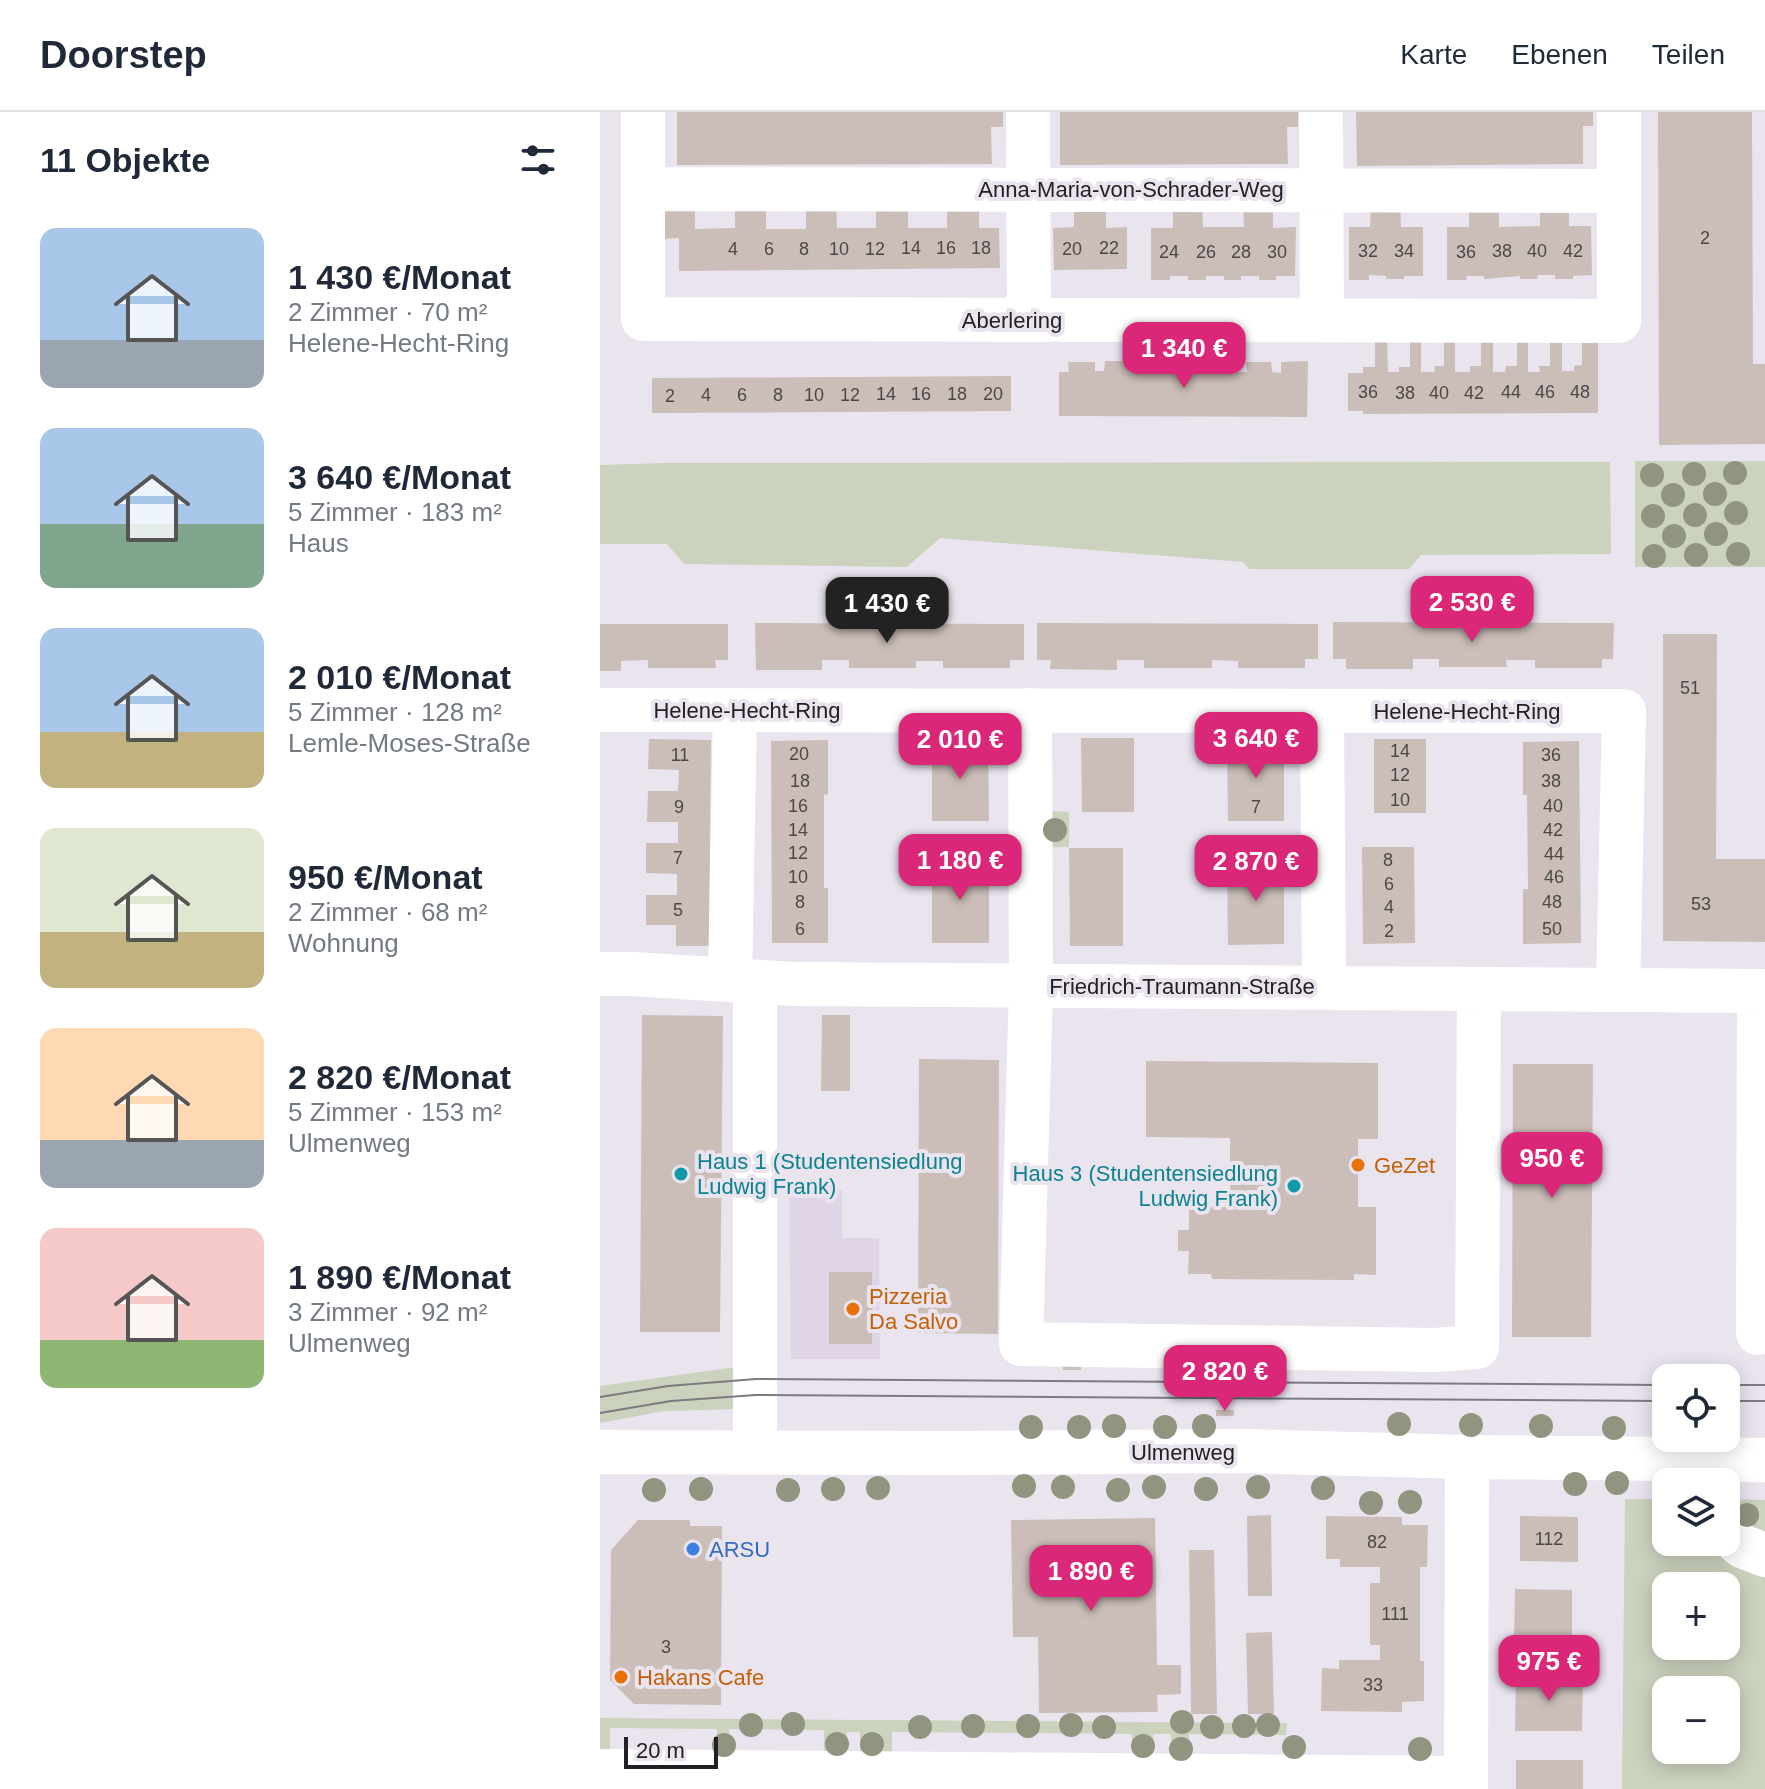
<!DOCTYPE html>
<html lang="de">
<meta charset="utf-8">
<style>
body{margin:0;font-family:Helvetica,sans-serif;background:#f6f6f7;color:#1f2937;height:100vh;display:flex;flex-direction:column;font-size:30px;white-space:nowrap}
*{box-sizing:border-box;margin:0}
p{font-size:26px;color:#747a83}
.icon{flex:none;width:44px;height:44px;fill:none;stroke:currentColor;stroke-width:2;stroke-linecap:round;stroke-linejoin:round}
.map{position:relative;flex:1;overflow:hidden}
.sheet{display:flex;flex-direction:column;background:#fff;width:600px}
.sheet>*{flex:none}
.buttons{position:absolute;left:1052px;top:1252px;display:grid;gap:16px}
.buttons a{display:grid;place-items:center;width:88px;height:88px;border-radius:16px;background:#fff;box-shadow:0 4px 20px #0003;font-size:40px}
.scale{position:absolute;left:24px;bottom:20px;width:94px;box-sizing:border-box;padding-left:8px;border:4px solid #222024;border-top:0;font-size:22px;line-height:28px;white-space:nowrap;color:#222024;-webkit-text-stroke:6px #eae4ef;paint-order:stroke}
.price{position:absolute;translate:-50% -68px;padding:0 18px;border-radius:16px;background:#db2777;color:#fff;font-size:26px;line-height:52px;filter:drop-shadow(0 2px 4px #0008)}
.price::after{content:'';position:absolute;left:50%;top:48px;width:24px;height:18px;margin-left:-12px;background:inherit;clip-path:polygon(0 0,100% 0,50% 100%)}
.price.current{background:#222;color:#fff}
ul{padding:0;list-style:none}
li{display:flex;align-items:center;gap:24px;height:200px;padding:0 40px}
li span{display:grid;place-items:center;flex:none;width:224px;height:160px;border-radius:16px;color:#555}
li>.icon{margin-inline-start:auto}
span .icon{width:96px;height:96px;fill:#fffc;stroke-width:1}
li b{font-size:34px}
h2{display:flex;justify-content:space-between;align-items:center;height:96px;padding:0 40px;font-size:34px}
header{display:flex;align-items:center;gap:48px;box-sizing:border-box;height:112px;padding:0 40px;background:#fff;border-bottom:2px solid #e0e1e3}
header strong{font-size:38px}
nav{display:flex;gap:44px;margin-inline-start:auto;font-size:28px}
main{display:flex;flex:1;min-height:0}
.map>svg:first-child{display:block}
.built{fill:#dfd5e7}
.green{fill:#cbd2bd;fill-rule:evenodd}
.building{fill:#cbbeb9}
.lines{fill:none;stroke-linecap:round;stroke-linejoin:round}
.minor{stroke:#fff;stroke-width:44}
.tram{stroke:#7e7a81;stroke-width:2}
.tree{fill:#919580}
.food-dot{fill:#e8710a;stroke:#eae4ef;stroke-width:3}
.culture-dot{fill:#0f9aa8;stroke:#eae4ef;stroke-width:3}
.shop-dot{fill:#3f7fe0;stroke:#eae4ef;stroke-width:3}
.labels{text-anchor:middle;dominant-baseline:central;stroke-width:8;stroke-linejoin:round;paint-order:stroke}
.number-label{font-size:18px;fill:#4c4849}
.street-label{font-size:22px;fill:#222024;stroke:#eae4ef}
.culture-label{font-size:22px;fill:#0d838f;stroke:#eae4ef;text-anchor:start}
.food-label{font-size:22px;fill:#c56008;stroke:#eae4ef;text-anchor:start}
.shop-label{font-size:22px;fill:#366cbe;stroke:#eae4ef;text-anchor:start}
</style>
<header>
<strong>Doorstep</strong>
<nav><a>Karte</a><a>Ebenen</a><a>Teilen</a></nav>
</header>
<main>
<section class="sheet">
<h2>11 Objekte<svg class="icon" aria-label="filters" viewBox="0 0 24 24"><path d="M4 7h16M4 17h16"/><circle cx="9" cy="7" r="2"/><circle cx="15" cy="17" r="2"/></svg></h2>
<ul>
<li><span style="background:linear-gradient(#a9c7e8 70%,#9aa5b1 0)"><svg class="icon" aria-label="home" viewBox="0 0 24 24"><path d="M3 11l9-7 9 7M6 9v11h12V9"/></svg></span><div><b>1 430 €/Monat</b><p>2 Zimmer · 70 m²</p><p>Helene-Hecht-Ring</p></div></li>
<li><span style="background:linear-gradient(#a9c7e8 60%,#7fa58c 0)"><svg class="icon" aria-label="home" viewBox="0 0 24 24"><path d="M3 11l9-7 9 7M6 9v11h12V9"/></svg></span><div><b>3 640 €/Monat</b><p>5 Zimmer · 183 m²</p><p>Haus</p></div></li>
<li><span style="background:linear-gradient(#a9c7e8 65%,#c2b280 0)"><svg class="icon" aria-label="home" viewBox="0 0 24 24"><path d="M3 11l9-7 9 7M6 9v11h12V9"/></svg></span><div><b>2 010 €/Monat</b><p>5 Zimmer · 128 m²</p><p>Lemle-Moses-Straße</p></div></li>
<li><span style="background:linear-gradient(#dfe7d0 65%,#c2b280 0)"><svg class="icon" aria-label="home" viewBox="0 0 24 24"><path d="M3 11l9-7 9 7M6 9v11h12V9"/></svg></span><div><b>950 €/Monat</b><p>2 Zimmer · 68 m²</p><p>Wohnung</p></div></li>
<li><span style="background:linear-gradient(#ffd9b3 70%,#9aa5b1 0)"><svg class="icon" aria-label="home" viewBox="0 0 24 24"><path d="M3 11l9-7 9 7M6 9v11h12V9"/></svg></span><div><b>2 820 €/Monat</b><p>5 Zimmer · 153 m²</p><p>Ulmenweg</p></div></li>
<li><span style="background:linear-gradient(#f6c9c9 70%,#8fb573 0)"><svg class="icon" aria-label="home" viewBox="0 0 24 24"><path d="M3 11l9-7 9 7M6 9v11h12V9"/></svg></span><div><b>1 890 €/Monat</b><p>3 Zimmer · 92 m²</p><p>Ulmenweg</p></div></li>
</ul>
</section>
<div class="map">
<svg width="1165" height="1677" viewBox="0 0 1165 1677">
<rect width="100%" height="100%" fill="#eae4ef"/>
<path class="built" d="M242,1078v48h37l1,121h-89l-2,-168z"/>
<path class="green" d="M1035,349h130v106h-130z
M1010,350l1,92 -190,1 -12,14h-160l-6,-7 -303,-24 -33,29 -223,-3 -17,-20h-67v-79l65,-2z
M446,699l23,1v35h-23z
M143,1254l-2,43 -77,2 -64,12v-37z
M1025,1387h41v43h60v-43l39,1v289h-143zM1066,1474h60v60h-60zM1066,1578h60v60h-60z
M0,1606l687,5 -1,12 -97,-1v23h-18v-23h-18v22l-20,1 -1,-23 -240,-2v23l-32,-1v-22h-13l-1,22h-22v-24l-95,-1v25l-12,-1v-24l-107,-1v25h-10z"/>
<path class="building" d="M77,0h326v15h-12l1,37 -315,1z
M460,0h238v15h-11l1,37 -228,1z
M756,0h237v14h-10v38l-226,2z
M1058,0h94l1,252h12v80l-106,1z
M506,88v28l21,-1v42l-73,1 -1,-42 21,-1v-26z
M573,88h29l1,27h41l-1,-26h30v27l23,-1 -1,49h-19v4h-17v-4h-18v4h-17v-4h-18v4h-18v-4h-18v4h-19v-52h22z
M869,88h30v27l41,-1v-26h29v26h22l1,49 -19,1v3h-18v-4h-17l-1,4h-17v-3l-36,3v-3h-18l1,4h-20v-53h22z
M236,89l1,27h39v-26l32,-1v27h39v-27h32v27h20l1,40 -321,3v-33l-15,1v-37h31v27l40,-1v-26h31v27h40v-27z
M771,89h29l1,26h22v49h-19v3h-18v-3l-17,-1v5h-20v-53h21z
M950,227h12v32h12v-5l8,-1v-26h16v74l-235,1v-3h-15v-38h15v-6h12v-26h12l1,31h11v-5h11v-27h11v32h14l-1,-6h10v-26h11v32h15v-6h11v-26h12v32h12l1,-6h11v-26h11v32h12l-1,-6h11z
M505,249h25v11h9v-9l25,-1v11h11v-12h28l-1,12h9v-11h26v10h10l-1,-10h25l1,10 9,1v-11l27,-1 -1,56 -248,-1v-44h10l-1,-10h27v9h9z
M411,264v35l-359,2v-35z
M733,510l281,1 -1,36h-11v9h-67v-8h-29l1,7h-68v-8h-26v10h-67v-10h-13z
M155,511l269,1v36h-14v8h-67v-7h-27v7h-67v-8h-27v10h-66z
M437,511l281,1v35h-13v9h-67v-7l-26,-1v8h-68v-8h-27v10l-67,-1 1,-9h-14z
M0,512h128v36h-13l1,8h-68v-8l-27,1v10h-21z
M1063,522h54l-1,225h49v83l-102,-1z
M481,626h53v74h-52z
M49,627l62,1 -2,206h-33v-21h-30v-30h31v-21l-31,-1v-30h32v-21h-31l1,-31h30l1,-21 -31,-1z
M684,627v82h-56l-1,-81z
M774,627h52v74h-52z
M228,628v54l-4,1v93h4v55h-56l-1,-202z
M332,628h56l1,81h-57z
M979,629l2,202 -58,1v-55h5l-1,-94h-4v-53z
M762,735h52l1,96 -52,1z
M469,736h54v98h-53z
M332,749h57v82h-57z
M627,750h57v82l-56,1z
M42,903l81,1 -3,316h-80z
M222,903h28v76h-29z
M319,947l80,1 -1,274 -80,-1z
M546,949l232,2v76h-20v68h18v68l-22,-1v6l-142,-1 -1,-5h-23l1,-23h-11v-21h11v-24l41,1v-69l-84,-1z
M913,952h80l-2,273h-79z
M229,1160h43v72h-43z
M463,1251l18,1v6h-18z
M616,1298h18v6h-18z
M671,1403l1,81h-24l-1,-80z
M726,1404l76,1v8h26l-1,42h-7v94h4v40l-22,1v10l-81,-1 1,-43 17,1v-9h41v-15h-10v-62h10v-16h-40v-8h-14z
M920,1404l58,1v45l-58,-1z
M555,1406l2,147h24v29l-24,1 1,17 -119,1 -1,-76h-25l-2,-117z
M38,1408h52v6h32l-1,179 -87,-1 -24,-24 1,-130z
M589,1438h25l3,164h-26z
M915,1477l57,1v51l-58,-1z
M672,1520l2,82h-26l-2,-81z
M916,1562l67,1 -1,56h-67z
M916,1648h67v29h-67z"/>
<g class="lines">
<path class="minor" d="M43,0v207l976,2v-209
M428,0l1,208
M721,0l1,208
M43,77l976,2
M0,598l1024,1 -6,279
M430,598l1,276 -10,358 414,6 42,-3 2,-358
M722,599l2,276
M0,862h32l162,10 971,7
M130,868l5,-270
M1158,1221l1,-342
M0,1340l354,1 292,-2 221,6 298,3
M155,1340v-470
M1126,1420l16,14 23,9
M0,1659l866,7
M866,1677l1,-332"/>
<path class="tram" d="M1126,1273h39
M0,1285l68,-11 88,-7 910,6
M1126,1289h39
M0,1301l71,-12 85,-6 910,6"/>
</g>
<g class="tree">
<circle cx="1135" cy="361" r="12"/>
<circle cx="1094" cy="362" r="12"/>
<circle cx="1052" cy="363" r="12"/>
<circle cx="1115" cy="382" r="12"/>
<circle cx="1073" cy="383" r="12"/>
<circle cx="1136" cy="401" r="12"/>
<circle cx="1095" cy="403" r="12"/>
<circle cx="1053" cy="404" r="12"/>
<circle cx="1116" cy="422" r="12"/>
<circle cx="1074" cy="424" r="12"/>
<circle cx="1138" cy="442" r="12"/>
<circle cx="1096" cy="443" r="12"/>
<circle cx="1054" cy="444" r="12"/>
<circle cx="455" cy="718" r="12"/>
<circle cx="799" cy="1312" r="12"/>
<circle cx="871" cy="1313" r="12"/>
<circle cx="514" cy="1314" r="12"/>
<circle cx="604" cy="1314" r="12"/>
<circle cx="941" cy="1314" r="12"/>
<circle cx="431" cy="1315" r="12"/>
<circle cx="479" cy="1315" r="12"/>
<circle cx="565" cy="1315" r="12"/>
<circle cx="1014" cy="1316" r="12"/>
<circle cx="1017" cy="1371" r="12"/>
<circle cx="975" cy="1372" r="12"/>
<circle cx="424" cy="1374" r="12"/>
<circle cx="463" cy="1375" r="12"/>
<circle cx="554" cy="1375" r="12"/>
<circle cx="658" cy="1375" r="12"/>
<circle cx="278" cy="1376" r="12"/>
<circle cx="723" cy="1376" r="12"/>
<circle cx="101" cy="1377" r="12"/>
<circle cx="233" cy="1377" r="12"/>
<circle cx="606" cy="1377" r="12"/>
<circle cx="54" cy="1378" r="12"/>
<circle cx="188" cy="1378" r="12"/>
<circle cx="518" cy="1378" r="12"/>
<circle cx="810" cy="1390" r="12"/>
<circle cx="771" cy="1391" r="12"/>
<circle cx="1147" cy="1403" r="12"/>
<circle cx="582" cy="1610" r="12"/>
<circle cx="193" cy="1612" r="12"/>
<circle cx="151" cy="1613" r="12"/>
<circle cx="471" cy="1613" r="12"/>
<circle cx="668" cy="1613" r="12"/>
<circle cx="373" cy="1614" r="12"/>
<circle cx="428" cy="1614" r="12"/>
<circle cx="644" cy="1614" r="12"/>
<circle cx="320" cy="1615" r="12"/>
<circle cx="504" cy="1615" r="12"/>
<circle cx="612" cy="1615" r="12"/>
<circle cx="237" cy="1632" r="12"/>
<circle cx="272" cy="1632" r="12"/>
<circle cx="124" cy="1633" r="12"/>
<circle cx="543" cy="1634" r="12"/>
<circle cx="694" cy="1635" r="12"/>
<circle cx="581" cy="1637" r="12"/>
<circle cx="820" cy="1637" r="12"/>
</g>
<g class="food-dot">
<circle cx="758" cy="1053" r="8"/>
<circle cx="253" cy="1197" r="8"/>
<circle cx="21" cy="1565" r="8"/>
</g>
<g class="culture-dot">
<circle cx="81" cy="1062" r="8"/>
<circle cx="694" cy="1074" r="8"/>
</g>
<circle class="shop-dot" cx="93" cy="1437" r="8"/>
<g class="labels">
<g class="number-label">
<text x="1105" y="126">2</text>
<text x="311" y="136">14</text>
<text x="346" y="136">16</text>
<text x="381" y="136">18</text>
<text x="509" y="136">22</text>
<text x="133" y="137">4</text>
<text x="169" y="137">6</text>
<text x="204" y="137">8</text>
<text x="239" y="137">10</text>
<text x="275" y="137">12</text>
<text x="472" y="137">20</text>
<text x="768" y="139">32</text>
<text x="804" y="139">34</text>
<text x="902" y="139">38</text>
<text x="937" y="139">40</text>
<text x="973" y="139">42</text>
<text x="569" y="140">24</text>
<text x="606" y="140">26</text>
<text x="641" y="140">28</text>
<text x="677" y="140">30</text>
<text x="866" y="140">36</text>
<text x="768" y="280">36</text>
<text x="911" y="280">44</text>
<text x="945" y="280">46</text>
<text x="980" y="280">48</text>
<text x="805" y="281">38</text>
<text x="839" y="281">40</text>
<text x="874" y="281">42</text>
<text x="286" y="282">14</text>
<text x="321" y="282">16</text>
<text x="357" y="282">18</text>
<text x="393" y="282">20</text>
<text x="106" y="283">4</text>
<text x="142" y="283">6</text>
<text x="178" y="283">8</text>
<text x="214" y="283">10</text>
<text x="250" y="283">12</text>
<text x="70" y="284">2</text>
<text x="1090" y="576">51</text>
<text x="800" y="639">14</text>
<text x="199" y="642">20</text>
<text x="80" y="643">11</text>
<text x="951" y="643">36</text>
<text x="800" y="663">12</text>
<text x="200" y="669">18</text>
<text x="951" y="669">38</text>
<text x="800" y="688">10</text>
<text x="198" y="694">16</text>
<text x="953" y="694">40</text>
<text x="79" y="695">9</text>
<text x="656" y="695">7</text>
<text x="198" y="718">14</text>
<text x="953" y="718">42</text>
<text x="198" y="741">12</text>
<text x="954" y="742">44</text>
<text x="78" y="746">7</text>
<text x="788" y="748">8</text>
<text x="198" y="765">10</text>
<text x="954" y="765">46</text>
<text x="789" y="772">6</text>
<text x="200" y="790">8</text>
<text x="952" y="790">48</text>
<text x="1101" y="792">53</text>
<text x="789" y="795">4</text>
<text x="78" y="798">5</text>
<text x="200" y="817">6</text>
<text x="952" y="817">50</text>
<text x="789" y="819">2</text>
<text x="949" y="1427">112</text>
<text x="777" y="1430">82</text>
<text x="795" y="1502">111</text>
<text x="66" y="1535">3</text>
<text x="773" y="1573">33</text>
</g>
<g class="street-label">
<text x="531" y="77">Anna-Maria-von-Schrader-Weg</text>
<text x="412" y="208">Aberlering</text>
<text x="147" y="598">Helene-Hecht-Ring</text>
<text x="867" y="599">Helene-Hecht-Ring</text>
<text x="582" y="874">Friedrich-Traumann-Straße</text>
<text x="583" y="1340">Ulmenweg</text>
</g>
<g class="culture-label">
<text x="97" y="1049">Haus 1 (Studentensiedlung<tspan x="97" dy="25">Ludwig Frank)</tspan></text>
<text x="678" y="1061" text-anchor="end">Haus 3 (Studentensiedlung<tspan x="678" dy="25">Ludwig Frank)</tspan></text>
</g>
<g class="food-label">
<text x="774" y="1053">GeZet</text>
<text x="269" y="1184">Pizzeria<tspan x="269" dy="25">Da Salvo</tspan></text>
<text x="37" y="1565">Hakans Cafe</text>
</g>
<g class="shop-label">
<text x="109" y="1437">ARSU</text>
</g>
</g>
</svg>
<div class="buttons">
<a><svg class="icon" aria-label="locate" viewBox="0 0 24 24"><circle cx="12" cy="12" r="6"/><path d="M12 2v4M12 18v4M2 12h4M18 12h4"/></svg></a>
<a><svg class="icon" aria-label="layers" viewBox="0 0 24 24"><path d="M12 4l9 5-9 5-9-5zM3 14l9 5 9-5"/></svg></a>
<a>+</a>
<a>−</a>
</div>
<div class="scale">20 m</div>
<b class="price" style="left:584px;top:278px">1 340 €</b>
<b class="price" style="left:872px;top:532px">2 530 €</b>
<b class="price current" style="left:287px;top:533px">1 430 €</b>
<b class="price" style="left:656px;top:668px">3 640 €</b>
<b class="price" style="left:360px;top:669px">2 010 €</b>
<b class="price" style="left:360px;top:790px">1 180 €</b>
<b class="price" style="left:656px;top:791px">2 870 €</b>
<b class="price" style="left:952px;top:1088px">950 €</b>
<b class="price" style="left:625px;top:1301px">2 820 €</b>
<b class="price" style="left:491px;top:1501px">1 890 €</b>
<b class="price" style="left:949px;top:1591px">975 €</b>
</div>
</main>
